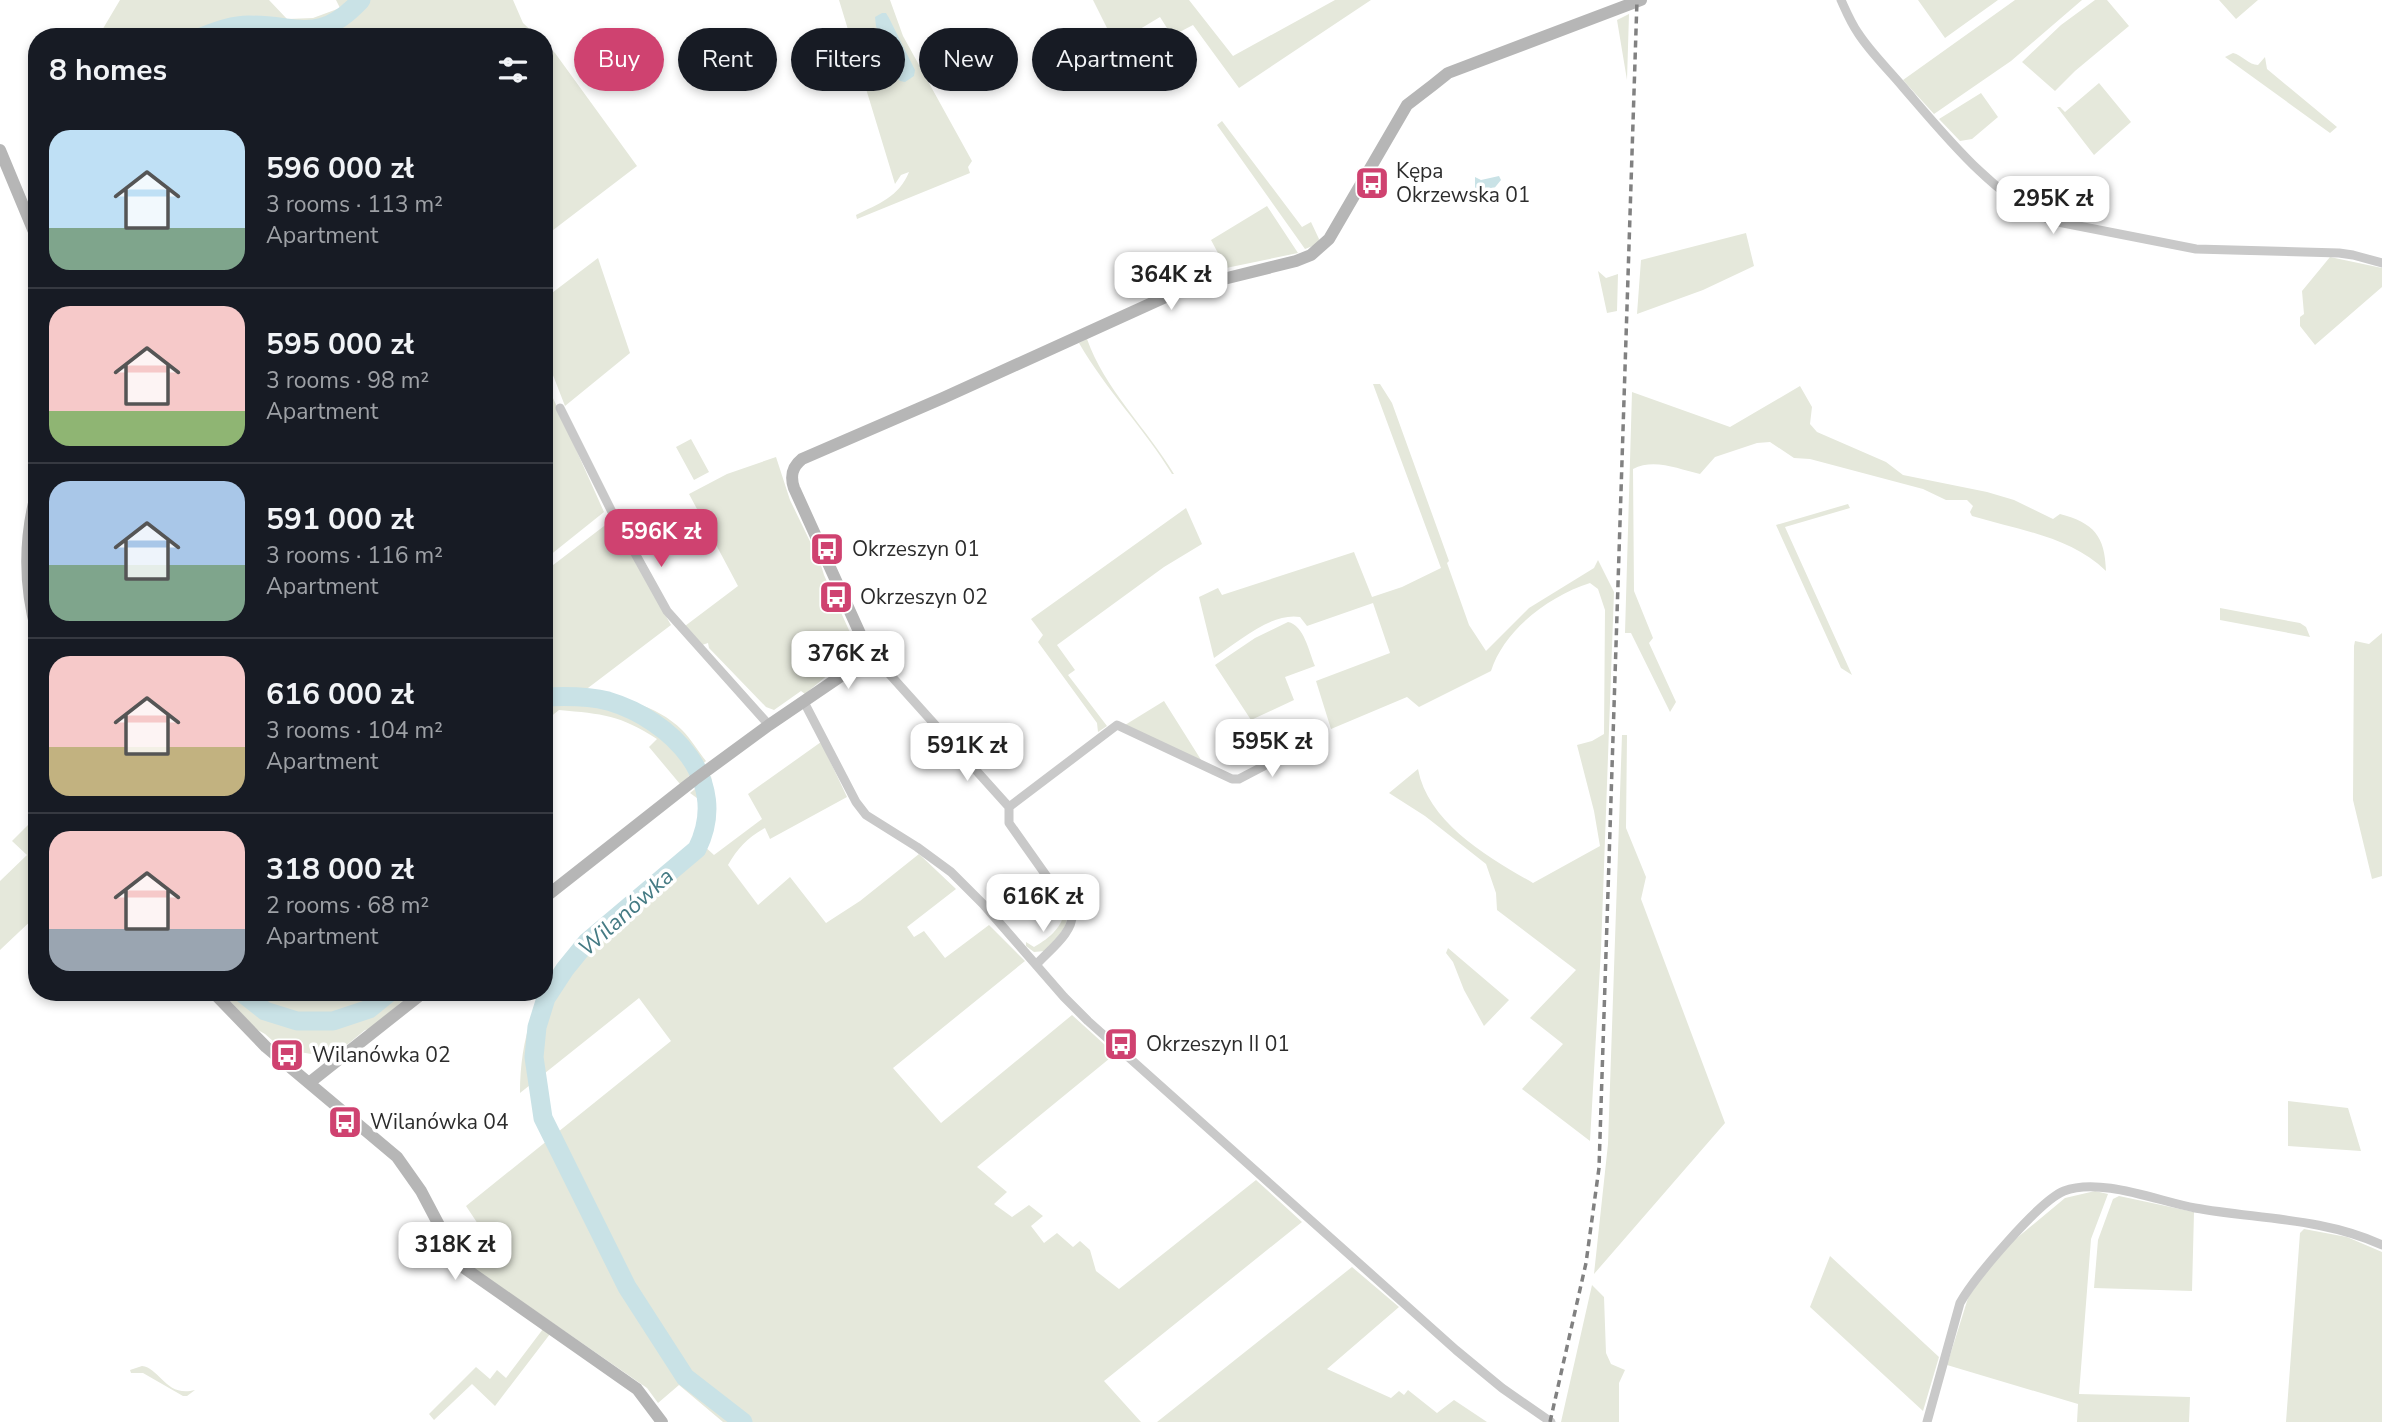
<!DOCTYPE html>
<meta charset="utf-8">
<style>
body{margin:0;font-family:"Nunito Sans",sans-serif;background:#20242c;color:#f1f3f6;height:100vh;display:flex;flex-direction:column;font-size:26px;white-space:nowrap}
*{box-sizing:border-box;margin:0}
p{font-size:23px;color:#9ea1a6}
.icon{flex:none;width:38px;height:38px;fill:none;stroke:currentColor;stroke-width:2;stroke-linecap:round;stroke-linejoin:round}
.map{position:relative;flex:1;overflow:hidden}
.drawer{position:absolute;left:28px;top:28px;width:525px;height:973px;display:flex;flex-direction:column;background:#171b24;border-radius:28px;box-shadow:0 4px 10px #0003}
.drawer>*{flex:none}
.guide{position:absolute;left:574px;top:28px;width:665px;height:63px;display:flex;gap:14px}
.price{position:absolute;translate:-50% -60px;padding:0 16px;border-radius:14px;background:#fff;color:#222;font-size:23px;line-height:46px;filter:drop-shadow(0 2px 4px #0008)}
.price::after{content:'';position:absolute;left:50%;top:42px;width:21px;height:16px;margin-left:-10px;background:inherit;clip-path:polygon(0 0,100% 0,50% 100%)}
.price.on{background:#cf4270;color:#fff}
ul{padding:0;list-style:none}
li{display:flex;align-items:center;gap:21px;height:175px;padding:0 21px}
li+li{border-top:2px solid #363941}
li span{display:grid;place-items:center;flex:none;width:196px;height:140px;border-radius:21px;color:#555}
li>.icon{margin-inline-start:auto}
span .icon{width:84px;height:84px;fill:#fffc;stroke-width:1}
li b{font-size:30px}
h2{display:flex;justify-content:space-between;align-items:center;height:84px;padding:0 21px;font-size:30px}
.tag{padding:0 24px;border-radius:32px;background:#171b24;box-shadow:0 4px 10px #0003;font-size:24px;line-height:63px}
.tag.on{background:#cf4270;color:#fff}
.map>svg:first-child{display:block}
.green{fill:#e5e8db}
.water{fill:#c9e2e6}
.lines{fill:none;stroke-linecap:round;stroke-linejoin:round}
.river{stroke:#c9e2e6;stroke-width:19}
.street{stroke:#c9c9c9;stroke-width:9}
.secondary{stroke:#b6b6b6;stroke-width:12}
.rail{stroke:#818181;stroke-width:3.5;stroke-dasharray:7 5;stroke-linecap:butt}
.labels{text-anchor:middle;dominant-baseline:central;stroke-width:7;stroke-linejoin:round;paint-order:stroke}
.poi-label{font-size:21px;fill:#2c2c2c;stroke:#fff;text-anchor:start}
.water-label{font-size:23px;font-style:italic;fill:#457b84;stroke:#fff}
</style>
<div class="map">
<svg width="2382" height="1422" viewBox="0 0 2382 1422">
<rect width="100%" height="100%" fill="#fff"/>
<path class="green" d="M120,0h149l18,19 26,-1 27,-10 -4,-8h177l10,23 15,14h-440z
M839,0h51l13,36 69,125 -4,6 2,6 -113,46 -1,-4c22,-11 43,-18 53,-43l-8,3 -6,9z
M1093,0h96l44,56 102,-56h36l-132,88 -46,-63 -21,11 -12,-19 -45,27z
M1918,0h80l-53,38z
M2015,0h67l-71,61 -77,53 -31,-34z
M2095,0h12l22,26 -54,45 -20,20 -33,-29 39,-37z
M2219,0h39l-22,19z
M1629,14l-2,66 -10,-60z
M544,43l11,10 82,113 -93,71z
M2233,53c9,2 16,12 25,12l7,-8 2,12 70,58 -7,6 -105,-76z
M2099,83l32,39 -37,33 -37,-48h3l5,5z
M1981,93l17,24 -26,22 -12,2 -21,-22z
M1222,121l80,106 9,-5 8,17 -1,5 -13,5 -88,-124z
M1267,206l31,47 -72,15 -15,-28z
M1746,233l8,33 -51,24 -66,24 4,-54z
M2330,257l52,11v19l-67,58 -15,-19v-9l4,-3 -2,-23z
M598,258l32,95 -65,53 -21,-54v-53z
M1598,271l8,7 12,-4 -1,37 -10,2z
M1087,339c17,49 60,90 87,135h-2c-28,-46 -66,-84 -93,-131z
M544,378l60,134 -60,48z
M1373,384h7l12,19 57,158 -2,2 22,62 17,26 43,-43 65,-40 4,-8 16,32 -13,357 -11,192 -68,-52 41,-45 -33,-26 46,-48 -79,-60 -1,-17 -10,-29 -61,-48 -36,-23 29,-24c10,54 71,89 115,114l67,-37 -6,-35 -17,-66 15,-4 12,-7 1,-124 -7,-21 -8,-6c-41,13 -86,47 -99,88l-72,36 -12,-10 -76,32 -15,-48 74,-28 -17,-50 -66,23 -7,-9c-28,-5 -62,25 -86,41l-15,-61 19,-9 4,7 132,-43 18,45 30,-10 39,-19z
M1800,386l12,21 -2,17 7,8 69,30 17,13 84,17 27,8 39,19 7,-5c34,9 45,22 46,57 -36,-35 -88,-41 -134,-55l-2,-4 3,-6 -6,-6h-21l-23,-11 -113,-30 -16,-1 -24,-16 -13,1 -42,14 -15,17c-22,-5 -46,-16 -67,-5l1,122 19,47 -4,5 27,59 -6,10 -39,-79h-6l7,-241 98,35z
M691,439l18,33 -15,8 -18,-33z
M776,457l14,43 30,62 4,13 29,64 -5,19 -43,36 -4,-3 -27,19 -8,-3 -57,-59 -1,-5 -6,2 -17,-19 53,-40 -49,-92 38,-20z
M1848,504l2,4 -65,19 67,148 -11,-7 -65,-143z
M1186,508l16,36 -38,23 -107,78 18,25 -7,5 39,51 -9,6 -1,-9 -59,-81 5,-7 -12,-16z
M608,523l8,5 55,97 -87,66c35,7 72,13 98,39 9,9 16,21 24,31l-26,23 -31,-37 8,-8c-37,-24 -54,-25 -98,-29l-15,12v-150z
M2220,608l80,15 6,4 4,10 -90,-17z
M1288,622c16,3 21,30 27,44l-30,11 9,23 -43,20 -36,-55 40,-27z
M2382,633v243l-10,3 -19,-79 1,-154 1,-5 14,3z
M1164,701l39,62 -78,-38z
M1622,735h5l-1,93 20,49 -5,22 84,224 -131,151 14,-130z
M821,742l26,55 -77,42 -5,-11c-18,10 -27,20 -37,37l30,40 32,-28 36,46 34,-22 59,-47 37,35 -49,38 7,10 10,-6 21,27 44,-33 36,36 -132,107 48,55 131,-108 43,39 -138,113 30,25 -13,12 18,13 17,-12 14,11 -12,10 13,17 13,-10 16,14 7,-6 10,9 6,21 23,18 137,-109 46,42 -198,159 37,41h-418l-44,-37 -21,18 -11,-15 -175,-121 -11,-13 -3,-9 22,-18 -14,-21 205,-165 -32,-43 -119,95c0,-35 6,-66 20,-98l4,-3 10,-20 17,-19 96,-85 22,-23 8,-11 4,-11v-22l-11,-8 21,-17c4,23 6,50 -8,69l11,10 48,-36 -14,-25z
M37,816v99l-37,35v-69l27,-26 -15,-14z
M1065,907c8,18 -9,30 -20,44l-11,1 -8,-6v-4l8,5c16,-9 30,-21 31,-40z
M1448,948l61,52 -25,26 -20,-36 -11,-28 -7,-9z
M222,992h191l-43,37 -5,1 -40,33 -8,-8 -35,-6 -17,-15 -9,-5z
M2288,1101l60,7 13,43 -73,-5z
M2095,1191l13,3 -17,45 -12,155 111,3 -1,25h-112l1,-18 -131,-39 21,-67 26,-41 71,-59z
M2119,1196l75,16 -2,79 -98,-3 4,-48 15,-41z
M2304,1229l43,8 35,15v170h-96l14,-189z
M1830,1256l109,101 -16,54 -113,-104z
M1352,1267l47,40 -72,62 64,29 8,-7 5,4 4,-5 29,23 17,-13 33,22h-330z
M1592,1285l12,12 2,56 5,11 14,6 -6,13v39h-58z
M543,1329l7,5 -55,72 -23,-22 -38,36 -5,-6 47,-47 14,12 7,-9 9,8z
M142,1366c18,2 24,32 53,24l-8,6h-4l-40,-23h-12l-1,-3z"/>
<path class="water" d="M882,13h4l3,5 26,52 -1,6 -9,6 -5,-1 -6,-6 -18,-49 -1,-9z
M1499,176l2,4 -9,11 -11,1 -6,-4v-11l6,3z"/>
<g class="lines">
<path class="river" d="M201,37c16,-6 31,-12 48,-12 52,0 70,20 112,-25
M544,697c20,-1 45,-1 64,4 64,19 123,80 89,148l-110,93 -22,27 -19,29 -9,29 -3,30 9,61 84,169 58,90 58,45
M241,992l24,19 32,10h36l36,-12 21,-17"/>
<path class="street" d="M1841,0c5,11 10,23 17,33 13,20 30,36 45,54 39,45 94,114 150,134l143,28 143,4 14,2 29,8
M560,408l52,104 55,99 102,114
M862,652l13,6 134,149v16l63,89c3,20 -24,39 -36,53
M804,702l52,100 10,13 51,32 34,25 32,32 81,93 24,24 368,329 46,38 49,34
M1009,807l108,-82 115,54h7l65,-34
M1927,1422l33,-119c14,-25 79,-102 104,-112 36,-14 94,10 131,17 62,11 129,10 187,37"/>
<path class="secondary" d="M0,150l37,89
M37,491c-13,47 -13,94 0,141
M544,898l150,-118 75,-55 75,-51 18,-22v-14l-68,-150c-4,-12 -2,-21 8,-29l141,-61 240,-109 113,-28 15,-6 18,-16 78,-134 26,-20 15,-12 193,-73
M213,992l53,55 131,110 24,34 39,74 177,124 25,33
M309,1083l115,-91"/>
<path class="rail" d="M1550,1422l36,-159 13,-95 38,-1168"/>
</g>
<defs>
<g id="bus-square" transform="scale(1.75)"><rect x="-9" y="-9" width="18" height="18" rx="4" fill="#cf4270" stroke="#fff"/><path d="M-5-6H5V4H4V6H2V4H-2V6H-4V4H-5ZM-3.5-4V0h7V-4ZM-3.5 1.2v1.5H-2V1.2ZM2 1.2v1.5H3.5V1.2Z" fill="#fff"/></g>
</defs>
<g fill-rule="evenodd">
<use href="#bus-square" x="1372" y="183"/>
<use href="#bus-square" x="827" y="549"/>
<use href="#bus-square" x="836" y="597"/>
<use href="#bus-square" x="1121" y="1044"/>
<use href="#bus-square" x="287" y="1055"/>
<use href="#bus-square" x="345" y="1122"/>
</g>
<g class="labels">
<g class="poi-label">
<text x="1396" y="171">Kępa<tspan x="1396" dy="24">Okrzewska 01</tspan></text>
<text x="852" y="549">Okrzeszyn 01</text>
<text x="860" y="597">Okrzeszyn 02</text>
<text x="1146" y="1044">Okrzeszyn II 01</text>
<text x="312" y="1055">Wilanówka 02</text>
<text x="370" y="1122">Wilanówka 04</text>
</g>
<g class="water-label">
<text transform="translate(626 912) rotate(-42)">Wilanówka</text>
</g>
</g>
</svg>
<b class="price" style="left:2053px;top:236px">295K zł</b>
<b class="price" style="left:1171px;top:312px">364K zł</b>
<b class="price on" style="left:661px;top:569px">596K zł</b>
<b class="price" style="left:848px;top:691px">376K zł</b>
<b class="price" style="left:1272px;top:779px">595K zł</b>
<b class="price" style="left:967px;top:783px">591K zł</b>
<b class="price" style="left:1043px;top:934px">616K zł</b>
<b class="price" style="left:455px;top:1282px">318K zł</b>
<div class="guide">
<a class="tag on">Buy</a>
<a class="tag">Rent</a>
<a class="tag">Filters</a>
<a class="tag">New</a>
<a class="tag">Apartment</a>
</div>
<section class="drawer">
<h2>8 homes<svg class="icon" aria-label="filters" viewBox="0 0 24 24"><path d="M4 7h16M4 17h16"/><circle cx="9" cy="7" r="2"/><circle cx="15" cy="17" r="2"/></svg></h2>
<ul>
<li><span style="background:linear-gradient(#bfe0f5 70%,#7fa58c 0)"><svg class="icon" aria-label="home" viewBox="0 0 24 24"><path d="M3 11l9-7 9 7M6 9v11h12V9"/></svg></span><div><b>596 000 zł</b><p>3 rooms · 113 m²</p><p>Apartment</p></div></li>
<li><span style="background:linear-gradient(#f6c9c9 75%,#8fb573 0)"><svg class="icon" aria-label="home" viewBox="0 0 24 24"><path d="M3 11l9-7 9 7M6 9v11h12V9"/></svg></span><div><b>595 000 zł</b><p>3 rooms · 98 m²</p><p>Apartment</p></div></li>
<li><span style="background:linear-gradient(#a9c7e8 60%,#7fa58c 0)"><svg class="icon" aria-label="home" viewBox="0 0 24 24"><path d="M3 11l9-7 9 7M6 9v11h12V9"/></svg></span><div><b>591 000 zł</b><p>3 rooms · 116 m²</p><p>Apartment</p></div></li>
<li><span style="background:linear-gradient(#f6c9c9 65%,#c2b280 0)"><svg class="icon" aria-label="home" viewBox="0 0 24 24"><path d="M3 11l9-7 9 7M6 9v11h12V9"/></svg></span><div><b>616 000 zł</b><p>3 rooms · 104 m²</p><p>Apartment</p></div></li>
<li><span style="background:linear-gradient(#f6c9c9 70%,#9aa5b1 0)"><svg class="icon" aria-label="home" viewBox="0 0 24 24"><path d="M3 11l9-7 9 7M6 9v11h12V9"/></svg></span><div><b>318 000 zł</b><p>2 rooms · 68 m²</p><p>Apartment</p></div></li>
</ul>
</section>
</div>
